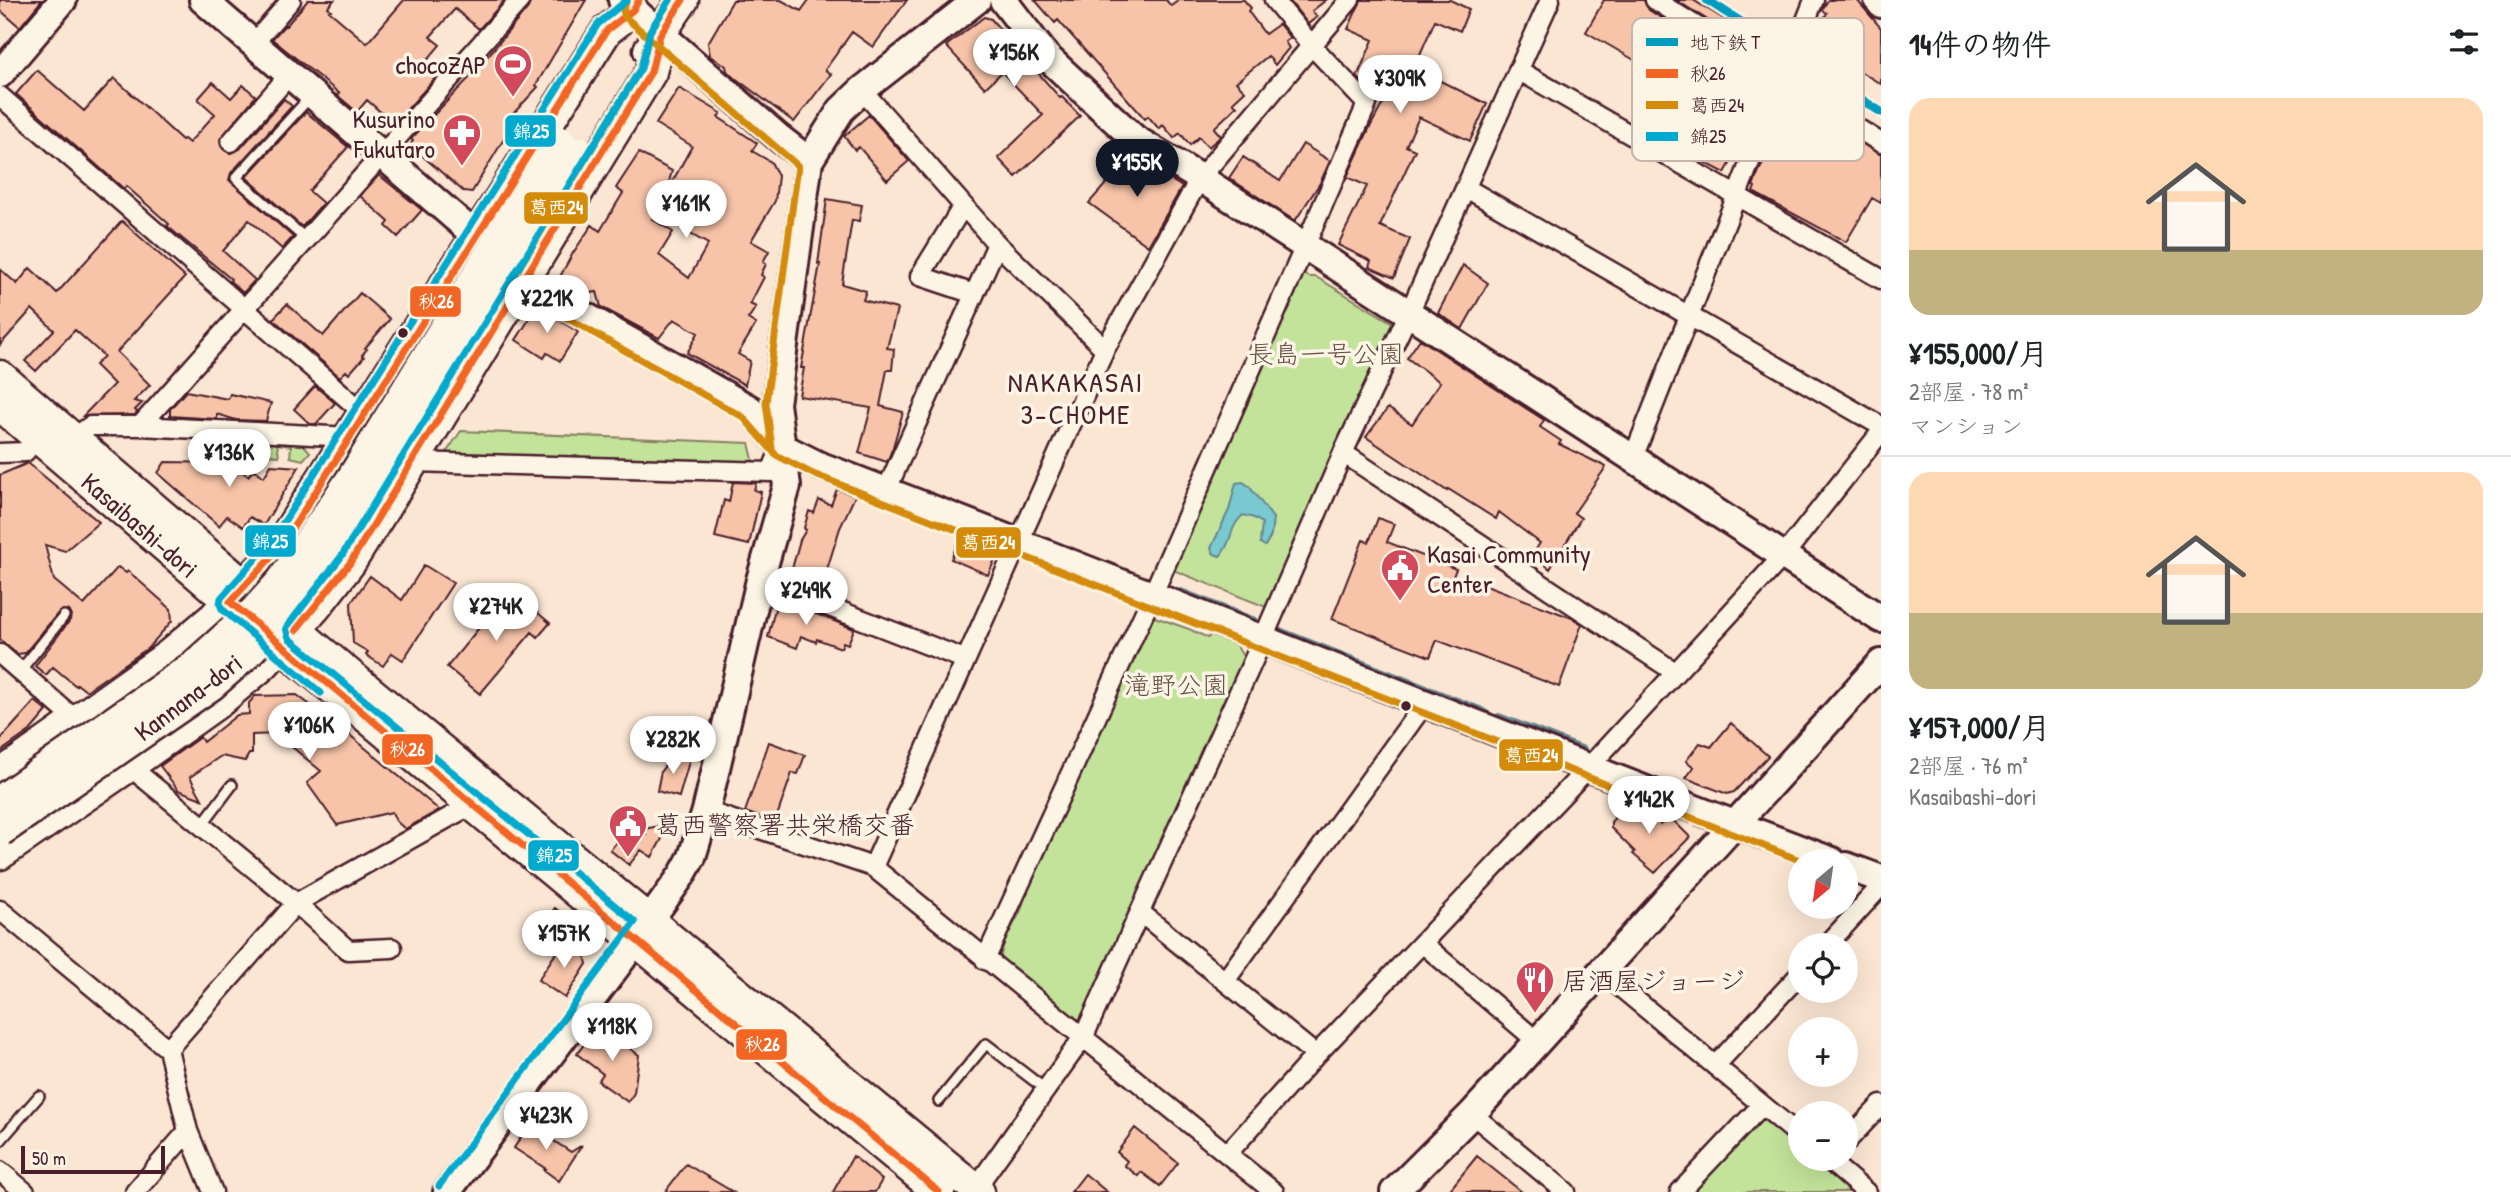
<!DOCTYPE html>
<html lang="ja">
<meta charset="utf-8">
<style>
body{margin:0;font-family:"Patrick Hand","Klee One",sans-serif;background:#f2f2f2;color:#202124;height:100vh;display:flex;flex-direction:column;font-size:26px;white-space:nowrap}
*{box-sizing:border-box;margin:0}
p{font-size:23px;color:#757577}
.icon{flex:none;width:38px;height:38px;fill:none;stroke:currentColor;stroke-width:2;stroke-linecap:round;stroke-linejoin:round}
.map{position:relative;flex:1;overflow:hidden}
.side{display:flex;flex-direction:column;background:#fff;width:630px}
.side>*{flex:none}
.needle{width:46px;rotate:209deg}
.fabs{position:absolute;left:1788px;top:849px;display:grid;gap:14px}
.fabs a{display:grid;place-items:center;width:70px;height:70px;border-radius:50%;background:#fff;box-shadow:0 7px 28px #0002;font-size:35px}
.scale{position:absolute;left:21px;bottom:18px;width:144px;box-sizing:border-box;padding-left:7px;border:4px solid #4a1f2b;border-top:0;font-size:19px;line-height:24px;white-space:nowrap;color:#4a1f2b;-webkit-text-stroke:5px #fcf5e5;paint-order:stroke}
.price{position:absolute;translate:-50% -60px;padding:0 16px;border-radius:24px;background:#fff;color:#222;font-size:23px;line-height:46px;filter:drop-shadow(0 2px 4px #0008)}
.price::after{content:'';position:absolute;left:50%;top:42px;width:21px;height:16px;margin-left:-10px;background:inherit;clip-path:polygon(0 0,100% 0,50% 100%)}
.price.on{background:#111827;color:#fff}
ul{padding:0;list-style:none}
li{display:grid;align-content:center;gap:14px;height:371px;padding:0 28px}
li+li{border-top:2px solid #e0e0e0}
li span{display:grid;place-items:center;height:217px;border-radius:21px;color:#555}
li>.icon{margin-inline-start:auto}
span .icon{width:126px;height:126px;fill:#fffc;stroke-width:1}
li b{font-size:30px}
h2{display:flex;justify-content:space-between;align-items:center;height:84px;padding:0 28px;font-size:30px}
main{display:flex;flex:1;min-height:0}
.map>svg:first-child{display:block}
.green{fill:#c3e39b;stroke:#868163;stroke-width:2}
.water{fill:#78c9d0;stroke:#66858e;stroke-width:2}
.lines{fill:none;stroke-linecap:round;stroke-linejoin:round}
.stream{stroke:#66858e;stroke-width:6}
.building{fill:#f8c4a9;stroke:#4a1f2b;stroke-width:2}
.lane-casing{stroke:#4a1f2b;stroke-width:14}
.street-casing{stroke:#4a1f2b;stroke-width:23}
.secondary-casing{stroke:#4a1f2b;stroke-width:32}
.primary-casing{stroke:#4a1f2b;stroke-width:35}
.lane{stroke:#fcf5e5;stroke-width:9}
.street{stroke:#fcf5e5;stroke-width:18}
.secondary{stroke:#fcf5e5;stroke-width:26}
.primary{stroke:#fcf5e5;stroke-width:30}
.primary-bridge-casing{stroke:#4a1f2b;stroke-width:35;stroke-linecap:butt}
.primary-bridge{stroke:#fcf5e5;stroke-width:30}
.bus-1-casing{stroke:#fcf5e5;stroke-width:12}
.bus-2-casing{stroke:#fcf5e5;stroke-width:12}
.bus-3-casing{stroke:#fcf5e5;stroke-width:12}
.bus-1{stroke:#f26522;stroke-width:7}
.bus-2{stroke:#d48b09;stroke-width:7}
.bus-3{stroke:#00a9ce;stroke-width:7}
.metro-1-casing{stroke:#fcf5e5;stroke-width:14}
.metro-1{stroke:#009bbf;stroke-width:9}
.bus-dot{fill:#4a1f2b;stroke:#fcf5e5;stroke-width:2.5}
.labels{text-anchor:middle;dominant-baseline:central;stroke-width:7;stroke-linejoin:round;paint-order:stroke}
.poi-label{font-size:26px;fill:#4a1f2b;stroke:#fcf5e5;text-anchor:start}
.park-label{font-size:26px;fill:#685047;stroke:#fcf5e5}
.street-label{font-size:26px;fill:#4a1f2b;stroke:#fcf5e5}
.neighbourhood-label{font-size:28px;letter-spacing:2px;fill:#4a1f2b;stroke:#fcf5e5}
.key{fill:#fcf5e5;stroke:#c7b5ad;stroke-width:2}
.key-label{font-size:19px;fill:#4a1f2b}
.line-badge{stroke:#fcf5e5;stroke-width:2.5}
.badge-label{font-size:19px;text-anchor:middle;font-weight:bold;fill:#fff}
</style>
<main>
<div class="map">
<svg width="1881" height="1192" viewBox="0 0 1881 1192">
<rect width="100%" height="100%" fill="#fbe6d3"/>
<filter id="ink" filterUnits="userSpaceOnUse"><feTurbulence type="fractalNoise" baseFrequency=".0143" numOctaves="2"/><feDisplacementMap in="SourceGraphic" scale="14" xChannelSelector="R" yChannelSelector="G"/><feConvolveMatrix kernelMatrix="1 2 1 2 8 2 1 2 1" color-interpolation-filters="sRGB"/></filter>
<g filter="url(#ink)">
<path class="green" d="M1302,272l7,5h7l80,48 -130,282 -93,-37z
M461,431l288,12 6,25 -313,-9z
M221,432l75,4 14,16 -7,8 -13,-3 1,-11 -14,-2 2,12 -10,-1 -4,-9 -43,-2z
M1149,615l40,14 19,9 2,-3 26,10 8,13 -3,19 -16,32 -8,11 -130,297 -14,3 -72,-57c-3,-25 22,-44 23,-66z
M1768,1120l33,28v10l12,1 40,33h-161l67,-70z"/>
<path class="water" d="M1243,482l6,4 24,32 -2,18 -6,10 -5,-3 2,-20 -8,-5 -11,-3c-15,13 -10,28 -23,41l-6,-2 -3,-6 18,-38 7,-27z"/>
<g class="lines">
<path class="stream" d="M1181,591l74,29
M1282,631l198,78 14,9 5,-2 85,33
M1617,765l77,30"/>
</g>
<path class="building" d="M0,0h42l-22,27 -20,-17z
M308,0h26l-6,7 3,3 -2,1 38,32 37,-43h101l-26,29 -24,-20 -25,28 10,8 -16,19 13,12 -43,48 -27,-24 -10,12 -20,-17 2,-2 -67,-54 13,-14 1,1z
M531,0h55l-50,85 2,2 -26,28 4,4 -44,73 -9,-1 -53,-46 3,-4 -2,-2 59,-62 58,-69z
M733,0h48l20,11 8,-11h98l-34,47 -21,-15 -27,38 6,4 -37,48 -63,-47 -4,-4 -1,-5 -16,-10 -2,-13z
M1035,0h131l5,6 8,-6h65l7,8 -3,3 17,23 14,-10 11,14 -5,4 4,6 -14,17 -7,-9 -32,26 9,9 -12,11 4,4 -23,22 7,8 -2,2 -11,9 -9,-10 -9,8 -10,-12 -6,5 -11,-13 -4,4 -11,-13 -3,3 -87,-99 -3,3z
M1289,0h37l-14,11 5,6 -9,7z
M1361,0h89l19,9 -9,22 -25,-11 -21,48 73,36 -17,37 -51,-24 -13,29 9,4 -35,76 30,13 -16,39 -25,-11 2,-6 -33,-16 29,-59 -20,-9 22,-48 19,-35 -26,-12 -5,-5 16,-37 -25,-11z
M1604,0h40l5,10 116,73 1,6 -23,39 5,3 -23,42 -27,-14 13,-27 -30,-17 12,-21 -107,-62z
M1676,0h17l58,36 4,14z
M1828,0h29l24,28v56l-71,-43 17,-28 -5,-3z
M984,17l7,2 69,79 2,-1 18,19 -64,61 -18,-19 45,-43 -41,-43 -17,16 -39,-42z
M37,70l47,41 30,-33 68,62 2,-1 5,4 26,-29 -17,-15 15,-17 18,16 12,-13 13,11 -36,43 1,7 9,7 10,-4 44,-50 8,7 -61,67 -2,7 64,57 -11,12 -33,-29 -26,31 32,29 -12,13 -13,-12 1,-2 -64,-53 2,-2 -43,-38 -2,3 -108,-95z
M679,88l42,25 -3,4 39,26 -5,8 19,11 7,14 -3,25 -24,40 18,10 -6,11 3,2 -5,11 3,2 -14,27 6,3 -8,12 8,5 -18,30 12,7 -5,24 -58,-32 11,-20 -24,-14 -15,19 -58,-31 -4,-15 -17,3 -23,-13 16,-29 19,-28 8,6 23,-38 -7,-5 23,-35 33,18 -9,32 -11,16 21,13 -14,23 30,23 19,-34 -23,-13 17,-29 -31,-18 21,-38 -36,-22z
M1795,103l86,52v48l-9,-5 -26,44 -93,-50 2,-5 -2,-1 6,-15z
M306,112l42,35 -39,44 14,12 -21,24 -56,-50z
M869,115l40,46 -22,19 -28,-33 -4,3 -11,-14z
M1303,144l27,17 -10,22 -25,38 -66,-43 14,-21 37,24z
M1131,155l51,32 -34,59 -59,-43z
M379,175l43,35 -24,27 -12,-11 3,-4 -29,-26z
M827,199l35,6 -3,16 -7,-1 -10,64 24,7 -3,9 34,9 -10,39 7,1 -2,21h-5l-7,36 23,6 -10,35 -6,15 -28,-9 12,-45 -72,-12 5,-28h-3l19,-104h-2z
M122,221l63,56 -68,75 33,33 -16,16 8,2 -7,7 2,2 -2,3 -52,1 31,-32 -19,-19 9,-9 -29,-26 -39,41 -11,-10 29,-31 -22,-21 -32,36v-76l17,15 13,-16 27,25z
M1463,265l25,18 -26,46 -24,-16z
M360,293l30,26 -25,29 2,1 -5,6 2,2 -15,17 -3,-3 -6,6 -67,-58 14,-15 36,32z
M537,307l41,25 -18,29 -13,-8 -3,5 -28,-18z
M1420,339l124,81 -4,7 21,14 -2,3 47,23 -32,46 7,5 -31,51 -17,-15 7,-11 -41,-31 -3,7 -48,-30 -1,2 -81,-54 22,-29 24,16 28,-42 -33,-24z
M315,386l20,17 -19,21h-6l-16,-15z
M186,391l42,8 2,-5 41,9 -5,18 -30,-1 -19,-6v5l-47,-3v-7z
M165,462l62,1 4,3 2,-2 15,12 6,-7 10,8 7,-12 28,2 -35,58 -14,-8 -7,10 -16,-11 -8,10 -61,-53z
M28,463l71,59 -34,29 -20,-6 9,35 30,25 34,-38 8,6 2,-2 43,38 1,12 -24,27 -62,43 -9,-7 -1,2 -23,-19 -7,8 -11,-9 35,-46 1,-6 -3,-4 -9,2 -34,41 -7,1 -18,-14v-165z
M733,482l23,1 -2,7 7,2 -12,53 -34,-8 9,-37 5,2z
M837,489l18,7 -15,32 -18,57 -32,-9 10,-36 6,-10 -2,-2 5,-17 5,2 5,-13 12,5z
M1378,518l16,6 -7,18 69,27 -4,10 27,10 2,-6 91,35 10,6 -23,63 -122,-47 -7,17 -98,-38 31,-79 6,2z
M960,537l38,16 -10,22 -37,-16z
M424,565l29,18 -50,77 -11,-7 -9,13 -17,-11 2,-3 -15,-9 -2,-40 19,-27 32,24z
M520,598l30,25 -12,14 -6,-5 -52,62 -33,-27 53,-65 10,8z
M781,600l73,29 -6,15 -5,-2 -2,6 -24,-9 -1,3 -15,-6 -4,12 -29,-11 9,-36z
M297,695l54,41 88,74 -34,19 -9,-8 -4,-9 -55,13 -30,-42 14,-12 -29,-24 12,-14 -52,2v19h-3l-4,7 -24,-5 -31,21 12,22 -24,-9 -18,-24 40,-29 3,5 34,-27 12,-1v-11l6,-7z
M35,701l12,10 -17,20 -30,21v-12z
M1731,723l37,33 -34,36 -7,2 -41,-16 8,-11 -8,-6 14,-18 11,4z
M769,742l36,13 -7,19 -6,-1 -17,49 -30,-10z
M674,754l16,4 -11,39 -22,-6 4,-20z
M1629,800l31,24 10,-7 20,20 -35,36 -22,-19 2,-2 -24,-24v-6z
M670,824l-18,33 -11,-7 -12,15 -19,-15 9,-11 27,-4 -2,-6z
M555,908l18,15 -13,14 -23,-6z
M564,941l21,14 2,9 -22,34 -27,-18z
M597,1026l42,29 -5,38 -6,9 -30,-21 5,-7 -26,-20z
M529,1125l42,27 11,-7 -23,36 -15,-11 2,-1 -32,-21z
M1135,1128l43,35 -18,23 -19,-14 -3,4 -14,-11 3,-4 -10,-9z
M853,1156l29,24 -7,12h-42z
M1477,1156l45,36h-74z
M686,1164l47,28h-68z
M1085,1174l22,18h-36z"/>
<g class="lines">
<g class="lane-casing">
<path id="lane" d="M307,240l-71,-62 75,-82
M20,671l44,-55
M201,826l31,-41
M939,1101l47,-57 59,45
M0,1141l39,-45"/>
</g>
<g class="street-casing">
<path id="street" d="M1655,0l226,143
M254,43l37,-43
M1518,70l363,209
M862,90l135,154 108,105
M0,96l365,318
M231,142l59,-68
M1466,188l415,238
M963,206l-43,70 54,18
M140,426l380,-426
M72,439l18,-13h50l210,11
M0,453l25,-1 18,-22
M1343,453l332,219
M1633,458l181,-458
M413,462l358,10 9,-22
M886,491l111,-247
M760,580l204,79
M0,654l77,67
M129,766l167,137 52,47 44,-2
M706,811l167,56 401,325
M873,867l232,-518 95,-171 150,-178
M0,910l168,139 20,82 25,61
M1141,913l175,142
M1422,943l116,99
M1827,945l54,-59
M985,960l167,-364 215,-492 -55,-58 -38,-46
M1602,972l199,165
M1225,981l200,-278
M168,1049l128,-146 177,-99
M1715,1066l86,-93
M1472,1114l94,78
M1846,1142l35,-37
M1227,1154l89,-99 271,-286 197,-214 97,-123
M1826,1158l40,34
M0,1171l25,21
M975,1189l109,-153 178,-395 81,-188 71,-151 136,-302
M135,1192l53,-61
M1680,1192l82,-87"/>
</g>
<g class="secondary-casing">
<path id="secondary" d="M203,0l273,236
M622,0l156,137 31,24
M1003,0l43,56 89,83 65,39 681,441
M1878,0l3,4
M0,74l63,-74
M523,281l227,128 32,38 36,18c339,129 674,269 1014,396
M1846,866l35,13
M447,1192l173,-230 62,-87 10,-18 14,-46 54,-231 27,-94 -11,-82 33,-243 32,-51 21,-20 115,-90
M1394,1192l78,-78 409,-451"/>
</g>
<g class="primary-casing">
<path id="primary" d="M649,50l34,-50
M0,376l316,271 663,545
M0,405l281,241 658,546
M0,775l169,-120 44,-37 62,-65 332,-523 26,-20
M0,854l129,-88 91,-65 44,-37 51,-56 35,-45 63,-101 238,-390 9,-37"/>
</g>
<use href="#lane" class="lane"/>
<use href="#street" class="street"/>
<use href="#secondary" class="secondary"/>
<use href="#primary" class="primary"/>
<g class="primary-bridge-casing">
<path id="primary-bridge" d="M0,801l194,-135 60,-54 28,-31 69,-101 209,-339
M0,831l211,-146 32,-28 61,-63 30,-41 38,-59 208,-342"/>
</g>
<use href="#primary-bridge" class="primary-bridge"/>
<g class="bus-1-casing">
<path id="bus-1" d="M230,602l709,590
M230,602l45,-49 21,-30 311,-493 26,-20 6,-10
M296,630l54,-67 301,-491 9,-37 23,-35"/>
</g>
<g class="bus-2-casing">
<path id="bus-2" d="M627,0l-4,10 2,7 173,149 -32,237 6,45
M670,0l-20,31 -9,37 -127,208 -1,8 4,6 226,127 33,38 37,19 989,387"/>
</g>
<g class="bus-3-casing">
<path id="bus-3" d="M321,693l-99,-84 -2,-5 1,-6 46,-52 20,-29 311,-493 29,-24
M439,1186l196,-264 -346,-284 -3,-10 55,-71 300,-489 9,-37 20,-31"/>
</g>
<use href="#bus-1" class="bus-1"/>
<use href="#bus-2" class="bus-2"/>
<use href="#bus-3" class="bus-3"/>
<g class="metro-1-casing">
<path id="metro-1" d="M1707,0l174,112"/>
</g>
<use href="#metro-1" class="metro-1"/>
</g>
</g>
<defs>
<g id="stadium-pin" transform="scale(2.0125)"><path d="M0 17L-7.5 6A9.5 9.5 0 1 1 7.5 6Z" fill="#d1495b" stroke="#fcf5e5"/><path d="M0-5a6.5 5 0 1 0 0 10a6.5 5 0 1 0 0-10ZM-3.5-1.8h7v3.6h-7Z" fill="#fff"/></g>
<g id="pharmacy-pin" transform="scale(2.0125)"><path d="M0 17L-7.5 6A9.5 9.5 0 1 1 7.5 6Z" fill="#d1495b" stroke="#fcf5e5"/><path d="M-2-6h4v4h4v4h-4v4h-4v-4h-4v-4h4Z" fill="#fff"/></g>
<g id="civic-pin" transform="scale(2.0125)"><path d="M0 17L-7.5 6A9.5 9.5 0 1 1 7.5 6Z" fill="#d1495b" stroke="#fcf5e5"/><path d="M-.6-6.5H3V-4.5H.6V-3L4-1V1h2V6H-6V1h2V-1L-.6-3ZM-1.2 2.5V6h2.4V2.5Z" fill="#fff"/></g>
<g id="restaurant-pin" transform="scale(2.0125)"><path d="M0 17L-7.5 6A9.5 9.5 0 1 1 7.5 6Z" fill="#d1495b" stroke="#fcf5e5"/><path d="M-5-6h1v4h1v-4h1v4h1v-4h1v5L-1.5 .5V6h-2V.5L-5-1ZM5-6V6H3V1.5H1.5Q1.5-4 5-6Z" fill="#fff"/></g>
</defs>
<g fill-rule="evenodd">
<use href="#stadium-pin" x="513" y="64"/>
<use href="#pharmacy-pin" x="462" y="133"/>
<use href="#civic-pin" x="1400" y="568"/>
<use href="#civic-pin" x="628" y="824"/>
<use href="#restaurant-pin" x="1535" y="980"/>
</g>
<g class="bus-dot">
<circle cx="403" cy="333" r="6"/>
<circle cx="1406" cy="706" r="6"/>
</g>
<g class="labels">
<g class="poi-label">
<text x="486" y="64" text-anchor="end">chocoZAP</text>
<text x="435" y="118" text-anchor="end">Kusurino<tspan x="435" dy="30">Fukutaro</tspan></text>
<text x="1427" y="553">Kasai Community<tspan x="1427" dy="30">Center</tspan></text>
<text x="655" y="824">葛西警察署共栄橋交番</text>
<text x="1562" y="980">居酒屋ジョージ</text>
</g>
<g class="park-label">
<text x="1326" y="353">長島一号公園</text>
<text x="1176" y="684">滝野公園</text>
</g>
<g class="street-label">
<text transform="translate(140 525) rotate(41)">Kasaibashi-dori</text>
<text transform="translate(188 697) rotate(-37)">Kannana-dori</text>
</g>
<g class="neighbourhood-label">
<text x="1076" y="382">NAKAKASAI<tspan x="1076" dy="32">3-CHOME</tspan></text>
</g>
</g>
<rect x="1632" y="18" width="232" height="143" rx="10" class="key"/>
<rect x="1646" y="38" width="32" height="8" fill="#009bbf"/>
<rect x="1646" y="69" width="32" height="9" fill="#f26522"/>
<rect x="1646" y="101" width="32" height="8" fill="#d48b09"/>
<rect x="1646" y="132" width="32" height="9" fill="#00a9ce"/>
<g class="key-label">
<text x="1690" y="49">地下鉄 T</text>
<text x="1690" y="80">秋26</text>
<text x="1690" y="112">葛西24</text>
<text x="1690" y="143">錦25</text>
</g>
<g class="line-badge">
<rect x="504" y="114" width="53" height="34" rx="7" fill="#00a9ce"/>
<rect x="523" y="191" width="66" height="34" rx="7" fill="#d48b09"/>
<rect x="409" y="285" width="53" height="33" rx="7" fill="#f26522"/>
<rect x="244" y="524" width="53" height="34" rx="7" fill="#00a9ce"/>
<rect x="955" y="526" width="67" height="33" rx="7" fill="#d48b09"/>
<rect x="381" y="733" width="53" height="33" rx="7" fill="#f26522"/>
<rect x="1498" y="738" width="66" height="34" rx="7" fill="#d48b09"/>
<rect x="527" y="839" width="53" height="33" rx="7" fill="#00a9ce"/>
<rect x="735" y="1028" width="53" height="33" rx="7" fill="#f26522"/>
</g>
<g class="badge-label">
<text x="531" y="138">錦25</text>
<text x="556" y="214">葛西24</text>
<text x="436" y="308">秋26</text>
<text x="270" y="548">錦25</text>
<text x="988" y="549">葛西24</text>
<text x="407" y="756">秋26</text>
<text x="1531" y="762">葛西24</text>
<text x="554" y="862">錦25</text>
<text x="762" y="1051">秋26</text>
</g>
</svg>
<div class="fabs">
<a><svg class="needle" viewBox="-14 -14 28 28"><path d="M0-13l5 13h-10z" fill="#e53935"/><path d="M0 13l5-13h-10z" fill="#757577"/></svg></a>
<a><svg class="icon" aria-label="locate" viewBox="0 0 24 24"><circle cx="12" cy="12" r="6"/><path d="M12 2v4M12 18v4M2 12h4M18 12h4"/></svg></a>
<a>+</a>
<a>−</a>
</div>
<div class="scale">50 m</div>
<b class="price" style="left:1014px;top:89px">¥156K</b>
<b class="price" style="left:1400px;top:115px">¥309K</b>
<b class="price on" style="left:1137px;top:199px">¥155K</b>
<b class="price" style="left:686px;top:240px">¥161K</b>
<b class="price" style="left:547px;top:335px">¥221K</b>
<b class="price" style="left:229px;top:489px">¥136K</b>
<b class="price" style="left:806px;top:627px">¥249K</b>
<b class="price" style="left:496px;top:643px">¥274K</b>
<b class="price" style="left:309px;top:762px">¥106K</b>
<b class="price" style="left:673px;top:776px">¥282K</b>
<b class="price" style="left:1649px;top:836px">¥142K</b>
<b class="price" style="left:564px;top:970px">¥157K</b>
<b class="price" style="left:612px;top:1063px">¥118K</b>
<b class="price" style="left:546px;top:1152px">¥423K</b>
</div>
<section class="side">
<h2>14件の物件<svg class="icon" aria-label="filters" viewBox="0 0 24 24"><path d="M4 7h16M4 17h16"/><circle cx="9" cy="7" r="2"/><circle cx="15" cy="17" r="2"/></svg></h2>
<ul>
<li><span style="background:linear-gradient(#ffd9b3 70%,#c2b280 0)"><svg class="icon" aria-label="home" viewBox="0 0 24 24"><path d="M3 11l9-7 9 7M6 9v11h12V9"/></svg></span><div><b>¥155,000/月</b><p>2部屋 · 78 m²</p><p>マンション</p></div></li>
<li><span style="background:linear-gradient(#ffd9b3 65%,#c2b280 0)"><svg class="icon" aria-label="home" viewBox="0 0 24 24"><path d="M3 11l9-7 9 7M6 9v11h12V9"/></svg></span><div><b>¥157,000/月</b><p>2部屋 · 76 m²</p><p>Kasaibashi-dori</p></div></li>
</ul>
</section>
</main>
